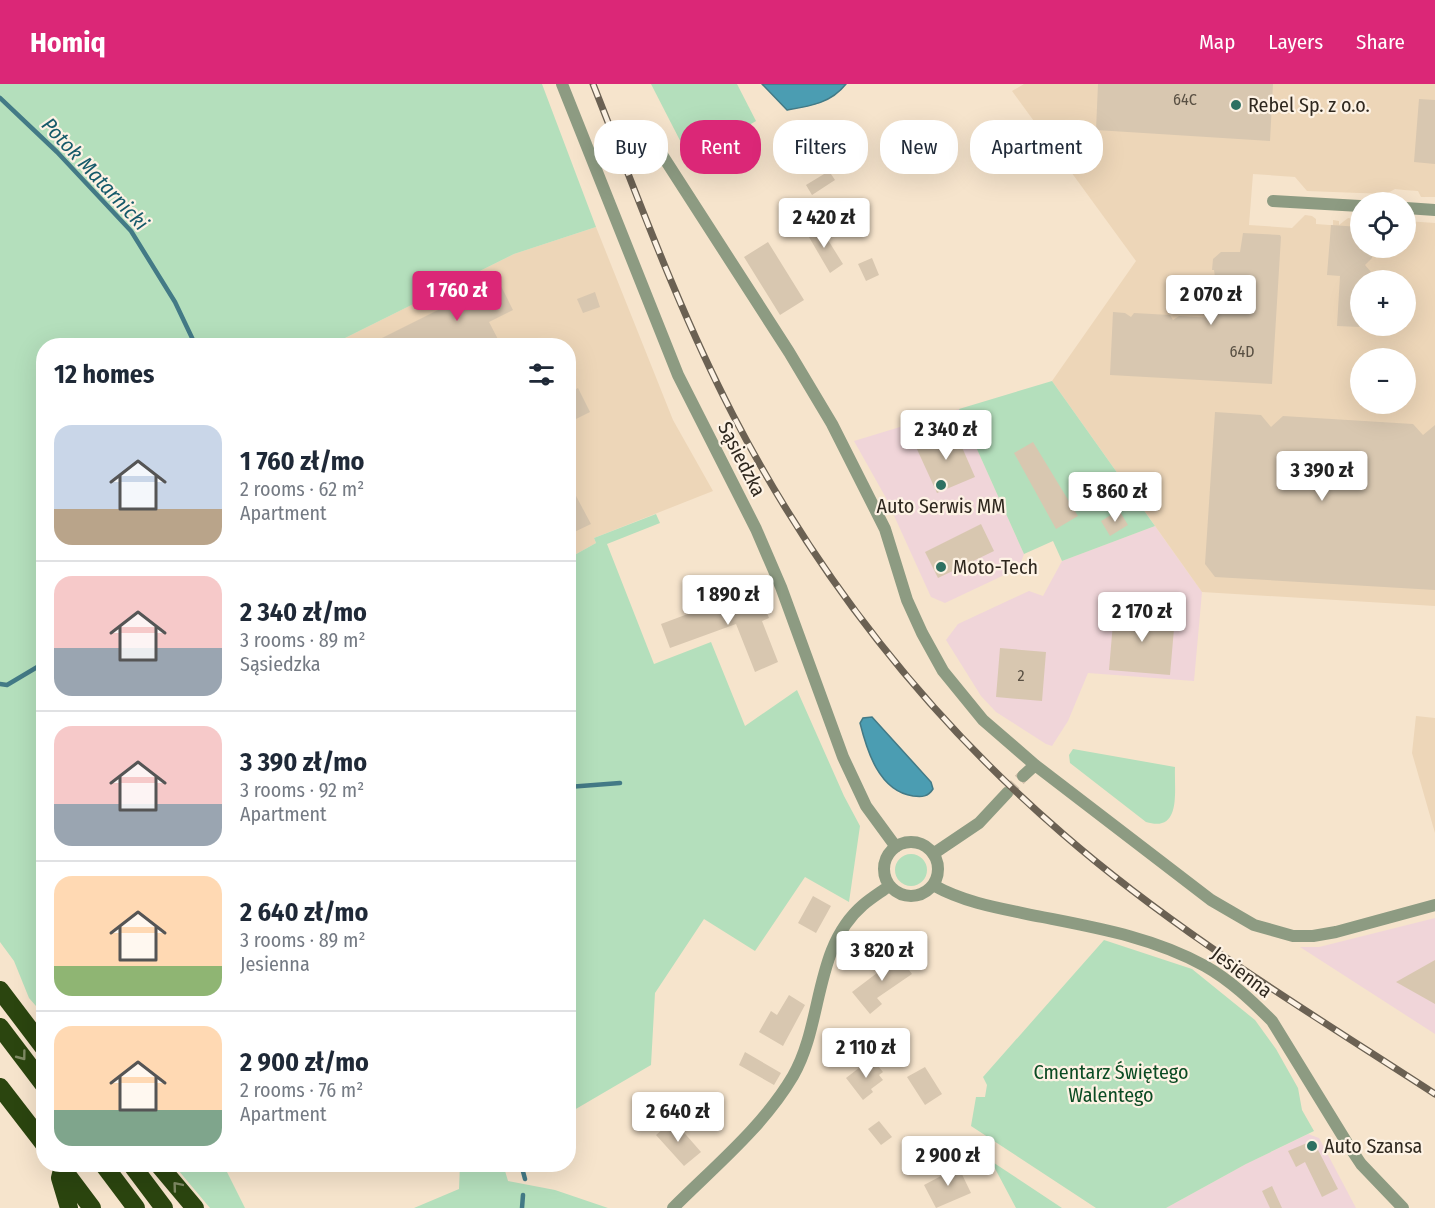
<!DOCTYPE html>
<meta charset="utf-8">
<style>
body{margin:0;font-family:"Fira Sans Condensed",sans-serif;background:#f2f2f3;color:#1f2937;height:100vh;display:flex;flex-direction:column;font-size:22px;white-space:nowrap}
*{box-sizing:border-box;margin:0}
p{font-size:20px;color:#747a83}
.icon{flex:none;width:33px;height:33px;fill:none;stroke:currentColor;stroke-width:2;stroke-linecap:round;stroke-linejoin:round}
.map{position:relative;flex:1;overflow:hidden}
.drawer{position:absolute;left:36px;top:254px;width:540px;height:834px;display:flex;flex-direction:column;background:#fff;border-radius:24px;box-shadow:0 6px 24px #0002}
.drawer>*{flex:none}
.banner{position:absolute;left:594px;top:36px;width:570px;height:54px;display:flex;gap:12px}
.fabs{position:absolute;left:1350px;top:108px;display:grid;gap:12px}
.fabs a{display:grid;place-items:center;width:66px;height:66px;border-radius:50%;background:#fff;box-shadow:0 6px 24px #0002;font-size:30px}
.price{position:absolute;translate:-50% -51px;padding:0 14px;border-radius:6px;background:#fff;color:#222;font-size:20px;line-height:39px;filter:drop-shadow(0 2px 3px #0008)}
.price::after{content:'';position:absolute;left:50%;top:36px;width:18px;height:14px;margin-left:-9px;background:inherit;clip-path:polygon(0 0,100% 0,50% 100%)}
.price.current{background:#db2777;color:#fff}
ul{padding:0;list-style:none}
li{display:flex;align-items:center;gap:18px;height:150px;padding:0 18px}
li+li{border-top:2px solid #e0e1e3}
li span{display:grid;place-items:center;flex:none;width:168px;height:120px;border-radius:18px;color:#555}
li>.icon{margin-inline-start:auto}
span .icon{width:72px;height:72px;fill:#fffc;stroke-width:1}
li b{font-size:26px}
h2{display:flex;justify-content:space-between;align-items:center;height:72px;padding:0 18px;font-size:26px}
.pill{padding:0 21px;border-radius:24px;background:#fff;box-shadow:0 6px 24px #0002;font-size:21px;line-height:54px}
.pill.current{background:#db2777;color:#fff}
header{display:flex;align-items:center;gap:36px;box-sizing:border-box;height:84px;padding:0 30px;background:#db2777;color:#fff}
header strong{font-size:28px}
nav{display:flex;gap:33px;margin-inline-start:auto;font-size:21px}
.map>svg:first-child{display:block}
.commercial{fill:#f0d5d9}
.built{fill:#edd6b8;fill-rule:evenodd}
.green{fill:#b4dfbc}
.water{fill:#4b9db2;stroke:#437a86;stroke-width:1.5}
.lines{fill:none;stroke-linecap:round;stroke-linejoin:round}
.stream{stroke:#437a86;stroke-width:4.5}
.building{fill:#d8c7b0}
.minor-tunnel{stroke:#cebea9;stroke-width:12;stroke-dasharray:12 6;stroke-linecap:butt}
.minor{stroke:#8d9b82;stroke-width:12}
.motorway{stroke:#2b450f;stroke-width:18}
.rail-casing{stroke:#6b6153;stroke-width:7}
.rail{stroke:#fdf2e4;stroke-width:4.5;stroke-dasharray:14;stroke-linecap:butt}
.oneway{stroke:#7f8a64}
.poi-dot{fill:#2e7162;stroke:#fdf2e4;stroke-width:2}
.labels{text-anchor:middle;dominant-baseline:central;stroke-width:4.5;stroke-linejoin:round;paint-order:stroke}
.number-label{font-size:16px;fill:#595043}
.poi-label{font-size:20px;fill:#2f281f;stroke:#fdf2e4;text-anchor:start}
.street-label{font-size:20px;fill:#2f281f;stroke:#fdf2e4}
.park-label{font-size:20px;fill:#0b4b23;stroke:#fdf2e4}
.water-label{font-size:21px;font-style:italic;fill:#165a6a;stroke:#fdf2e4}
</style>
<header>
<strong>Homiq</strong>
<nav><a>Map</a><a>Layers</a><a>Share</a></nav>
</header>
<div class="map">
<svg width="1435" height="1124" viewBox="0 0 1435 1124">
<rect width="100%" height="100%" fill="#f6e4cc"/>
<path class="commercial" d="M959,325l65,145 -5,14 -74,35 -14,-6 -45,-99 -32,-57z
M1155,442l47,66 -8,89 -106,-8 -20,48 -16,25 -6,-2 -50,-32 -15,-16 -35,-56 12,-16 71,-33 14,5 19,-35z
M1435,834v116l-135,-87h19z
M1308,1050l11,4 37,70h-190l80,-44z"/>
<path class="built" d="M1024,0h411v113h-14l-3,-6 -14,-1 -9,-1 -9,5 -79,-3 -12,-14 -42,-3 -4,51 43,3 13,-13 7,1 4,3v5l13,1h4v-5l6,1v4l9,-7 12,1v29h46v-27l29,2v383l-233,-14 -150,-211 84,-120 -124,-170zM1360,196h46v46h-46zM1360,274h46v46h-46z
M596,143l77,193 40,71 -119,47 2,5 -27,15 -1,-213h-237l183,-91z
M1416,632l19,2v115l-23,-80z"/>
<path class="green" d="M0,0h542l54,143 -82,27 -183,91h-287l-1,669 -14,-16 -15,-37 -14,-19z
M651,0h86l19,37 -66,39z
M1052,297l103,145 -93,35 -9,-20 -29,13 -65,-145z
M656,430l4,9 -53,21 47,120 57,-22 34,84 52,-36 47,106 16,30 -11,76 -44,-25 -50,74 -51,-32 -49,74 -4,72 -82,48v-555l27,-15 -2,-5z
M1073,665l102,18c-1,24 7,66 -29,55l-76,-59 -1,-8z
M895 786a16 16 0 1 1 32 0a16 16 0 1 1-32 0Z
M1104,856l88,29 63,51 21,29 22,39 4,22 12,21 -68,33 -80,44h-70l-125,-82 5,-29h9l2,-12 -4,-8z
M991,1077l71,47h-46z
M173,1080h50l22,44h-35z
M460,1080h43l5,17 47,9 53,18h-194l45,-19z"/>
<path class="water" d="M762,0h84c-15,19 -35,22 -59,26z
M872,633l59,65 2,7c-5,8 -11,8 -20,7 -34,-5 -46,-45 -53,-73l3,-5z"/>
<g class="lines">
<path class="stream" d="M0,14l57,54 74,79 44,71 19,40
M0,600l7,1 37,-22
M568,703l52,-4
M521,1080l4,15
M522,1124l1,-13"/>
</g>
<path class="building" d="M1098,0h175l-3,57 -174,-11z
M1419,15l16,1v64l-21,-2z
M829,87l6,9 -23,15 -6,-10z
M818,140l25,40 -13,9 -24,-41z
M1331,141l29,2v21h13l-1,10 -7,7 6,7 -1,8h-10v47l-23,-1 3,-50 -13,-1z
M1243,149l37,2 1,2 -9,147 -162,-9 3,-63 12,1 6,4 3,-4 36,2 3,5 6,-4 34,2 2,-41 -1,-7h-2l1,-11 8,-7h19z
M768,158l36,58 -24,15 -36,-58z
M872,174l7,17 -13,6 -8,-17z
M498,196l15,30 -24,12 12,23h-133z
M595,208l5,15 -17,6 -6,-14z
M578,304l12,24 -22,11v-30z
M1215,328l46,3 10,12 12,-11 130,8 10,11 12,-10v165l-220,-13 -10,-13z
M954,345l21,48 -38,16 -21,-46z
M1033,358l45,74 -22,13 -42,-76z
M568,397l23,43 -23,11z
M1119,426l9,15 -18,11 -9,-15z
M981,440l13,27 -56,27 -13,-26z
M757,504l12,30 -7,3 16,41 -23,10 -19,-48 -66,24 -9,-24z
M1114,527l61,6 -5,58 -61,-5z
M1000,564l46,4 -4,49 -46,-4z
M813,812l18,10 -15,27 -18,-10z
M896,868l16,22 -35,24 5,6 -12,10 -18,-22 25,-19 -3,-4z
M1435,876v44l-39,-22z
M789,911l16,10 -22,41 -24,-14 12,-21 6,4z
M745,968l36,21 -7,12 -35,-20z
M868,977l3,3 3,-3 9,11 -4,3 4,5 -12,9 2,3 -10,8 -17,-22z
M925,983l17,27 -17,11 -18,-28z
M673,1036l28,32 -17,14 -28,-31z
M879,1037l13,16 -11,8 -13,-16z
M1307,1059l1,4 7,-3 23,45 -16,8 -17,-35 -9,5 -8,-16z
M957,1080l14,29 -35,15 -12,-23 17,-9 -2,-3z
M1272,1102l10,22h-12l-8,-17z"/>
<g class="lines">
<path class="minor-tunnel" d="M1007,709l16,-17"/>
<path class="minor" d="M562,0l116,291 78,154 25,58 62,170 23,49 30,41
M648,49l141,219 43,72 53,105 22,71 15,33 21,38 40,49 52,45 176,135 43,25 39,11h20l23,-4 99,-27
M1273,117l87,5
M1406,124l29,2
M1023,692l12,-11
M884 785a27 27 0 1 1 54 0a27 27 0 1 1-54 0Z
M933,770l46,-31 28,-30
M933,801c34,19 71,24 109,32 56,11 113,21 163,49 25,14 47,35 67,55l75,122 14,21 42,44
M673,1124c41,-41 90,-81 120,-132 31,-54 20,-128 70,-171 8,-7 18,-13 26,-19"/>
<path class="motorway" d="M0,906l44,58
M0,943l44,58
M0,1003l44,57
M59,1080l33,44
M103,1080l33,44
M131,1080l33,44
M158,1080l37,44
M62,1086l-2,8 9,30"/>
<g class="rail-casing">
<path id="rail" d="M593,0c44,111 85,225 140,331 83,160 194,302 330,419 114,99 246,178 372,260"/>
</g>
<use href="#rail" class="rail"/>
</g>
<defs><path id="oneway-chevron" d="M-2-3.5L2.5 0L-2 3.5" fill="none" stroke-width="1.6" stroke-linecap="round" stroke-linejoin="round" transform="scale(1.5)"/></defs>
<g class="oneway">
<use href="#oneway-chevron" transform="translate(22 972) rotate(53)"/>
<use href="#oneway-chevron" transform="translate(177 1102) rotate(-130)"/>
</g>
<g class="poi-dot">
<circle cx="1236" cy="21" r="6"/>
<circle cx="941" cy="401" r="6"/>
<circle cx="941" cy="483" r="6"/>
<circle cx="1312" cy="1062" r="6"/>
</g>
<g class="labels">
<g class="number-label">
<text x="1185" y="15">64C</text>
<text x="1242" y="267">64D</text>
<text x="1021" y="591">2</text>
</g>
<g class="poi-label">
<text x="1248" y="21">Rebel Sp. z o.o.</text>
<text x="941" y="422" text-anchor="middle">Auto Serwis MM</text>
<text x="953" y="483">Moto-Tech</text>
<text x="1324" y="1062">Auto Szansa</text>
</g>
<g class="street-label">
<text transform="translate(742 375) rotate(63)">Sąsiedzka</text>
<text transform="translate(1242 888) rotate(37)">Jesienna</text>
</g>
<g class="park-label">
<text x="1111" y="988">Cmentarz Świętego<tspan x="1111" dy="23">Walentego</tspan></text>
</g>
<g class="water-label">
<text transform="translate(95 90) rotate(47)">Potok Matarnicki</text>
</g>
</g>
</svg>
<div class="fabs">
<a><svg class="icon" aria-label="locate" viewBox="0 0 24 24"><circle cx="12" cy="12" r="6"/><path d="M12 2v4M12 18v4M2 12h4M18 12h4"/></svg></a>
<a>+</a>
<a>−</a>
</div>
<b class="price" style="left:824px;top:165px">2 420 zł</b>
<b class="price current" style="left:457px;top:238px">1 760 zł</b>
<b class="price" style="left:1211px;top:242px">2 070 zł</b>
<b class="price" style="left:946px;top:377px">2 340 zł</b>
<b class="price" style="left:1322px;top:418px">3 390 zł</b>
<b class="price" style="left:1115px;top:439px">5 860 zł</b>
<b class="price" style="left:728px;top:542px">1 890 zł</b>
<b class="price" style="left:1142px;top:559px">2 170 zł</b>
<b class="price" style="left:882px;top:898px">3 820 zł</b>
<b class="price" style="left:866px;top:995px">2 110 zł</b>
<b class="price" style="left:678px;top:1059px">2 640 zł</b>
<b class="price" style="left:948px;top:1103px">2 900 zł</b>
<div class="banner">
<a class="pill">Buy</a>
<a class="pill current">Rent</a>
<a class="pill">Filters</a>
<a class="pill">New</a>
<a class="pill">Apartment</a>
</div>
<section class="drawer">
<h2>12 homes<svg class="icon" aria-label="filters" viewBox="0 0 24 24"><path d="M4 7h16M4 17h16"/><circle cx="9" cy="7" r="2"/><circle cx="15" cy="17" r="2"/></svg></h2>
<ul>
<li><span style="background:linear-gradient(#c9d6e8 70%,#b9a48a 0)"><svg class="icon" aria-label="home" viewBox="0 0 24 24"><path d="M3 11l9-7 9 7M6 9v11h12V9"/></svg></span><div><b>1 760 zł/mo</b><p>2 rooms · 62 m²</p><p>Apartment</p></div></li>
<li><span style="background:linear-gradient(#f6c9c9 60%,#9aa5b1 0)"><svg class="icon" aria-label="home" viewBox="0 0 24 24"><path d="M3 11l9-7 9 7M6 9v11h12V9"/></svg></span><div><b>2 340 zł/mo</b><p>3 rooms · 89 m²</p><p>Sąsiedzka</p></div></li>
<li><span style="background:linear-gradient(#f6c9c9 65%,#9aa5b1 0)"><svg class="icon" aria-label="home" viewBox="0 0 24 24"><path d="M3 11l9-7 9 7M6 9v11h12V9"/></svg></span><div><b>3 390 zł/mo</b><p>3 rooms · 92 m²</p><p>Apartment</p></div></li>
<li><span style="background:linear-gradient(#ffd9b3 75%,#8fb573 0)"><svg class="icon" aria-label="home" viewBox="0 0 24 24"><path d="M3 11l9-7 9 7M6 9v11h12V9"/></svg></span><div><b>2 640 zł/mo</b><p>3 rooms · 89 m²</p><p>Jesienna</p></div></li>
<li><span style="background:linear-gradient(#ffd9b3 70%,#7fa58c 0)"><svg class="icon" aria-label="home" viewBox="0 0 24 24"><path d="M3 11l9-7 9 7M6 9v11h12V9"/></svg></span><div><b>2 900 zł/mo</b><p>2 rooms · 76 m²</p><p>Apartment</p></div></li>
</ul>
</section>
</div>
